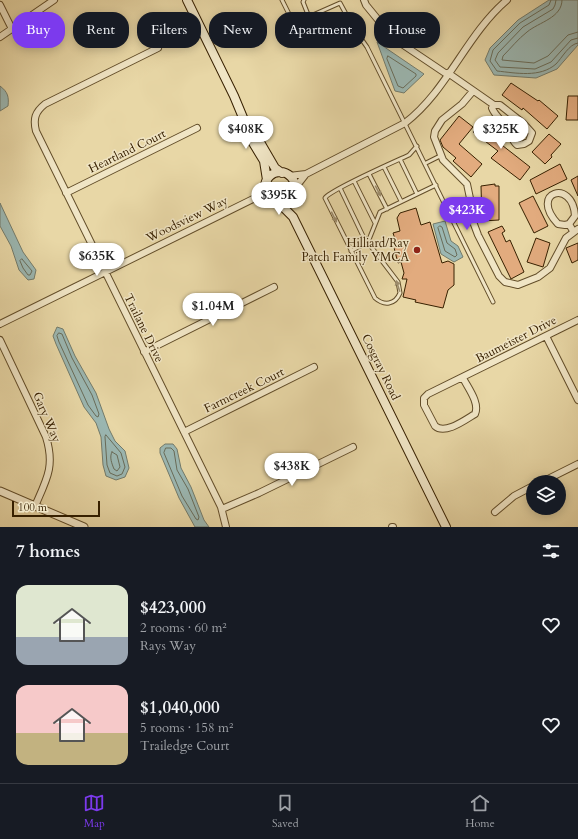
<!DOCTYPE html>
<meta charset="utf-8">
<style>
body{margin:0;font-family:Cardo,serif;background:#242831;color:#f1f3f6;height:100vh;display:flex;flex-direction:column;font-size:15px;white-space:nowrap}
*{box-sizing:border-box;margin:0}
p{font-size:13px;color:#9ea1a6}
.icon{flex:none;width:22px;height:22px;fill:none;stroke:currentColor;stroke-width:2;stroke-linecap:round;stroke-linejoin:round}
.map{position:relative;height:527px;overflow:hidden}
.panel{display:flex;flex-direction:column;background:#171b24;flex:1}
.panel>*{flex:none}
.banner{position:absolute;left:12px;top:12px;width:554px;height:36px;display:flex;gap:8px}
.tools{position:absolute;left:526px;top:475px;display:grid;gap:8px}
.tools a{display:grid;place-items:center;width:40px;height:40px;border-radius:50%;background:#171b24;box-shadow:0 2px 10px #0003;font-size:20px}
.scale{position:absolute;left:12px;bottom:10px;width:88px;box-sizing:border-box;padding-left:4px;border:2px solid #372000;border-top:0;font-size:11px;line-height:14px;white-space:nowrap;color:#372000;-webkit-text-stroke:3px #f0e5c5;paint-order:stroke}
.price{position:absolute;translate:-50% -34px;padding:0 9px;border-radius:14px;background:#fff;color:#222;font-size:13px;line-height:26px;filter:drop-shadow(0 1px 2px #0008)}
.price::after{content:'';position:absolute;left:50%;top:24px;width:12px;height:9px;margin-left:-6px;background:inherit;clip-path:polygon(0 0,100% 0,50% 100%)}
.price.active{background:#7c3aed;color:#fff}
ul{padding:0;list-style:none}
li{display:flex;align-items:center;gap:12px;height:100px;padding:0 16px}
li span{display:grid;place-items:center;flex:none;width:112px;height:80px;border-radius:12px;color:#555}
li>.icon{margin-inline-start:auto}
span .icon{width:48px;height:48px;fill:#fffc;stroke-width:1}
li b{font-size:17px}
h2{display:flex;justify-content:space-between;align-items:center;height:48px;padding:0 16px;font-size:17px}
.pill{padding:0 14px;border-radius:16px;background:#171b24;box-shadow:0 2px 10px #0003;font-size:14px;line-height:36px}
.pill.active{background:#7c3aed;color:#fff}
.tabs{display:flex;justify-content:space-around;align-items:center;height:56px;border-top:1px solid #363941;background:#171b24;font-size:11px;color:#9ea1a6}
.tabs a{display:grid;justify-items:center;gap:2px}
.tabs .active{color:#7c3aed}
.map>svg:first-child{display:block}
.water{fill:#9bb7b2;stroke:#737b6b}
.lines{fill:none;stroke-linecap:round;stroke-linejoin:round}
.shore{stroke:#696c59;stroke-width:1}
.building{fill:#e2ab7e;stroke:#372000}
.service-casing{stroke:#634e2a;stroke-width:5}
.minor-casing{stroke:#634e2a;stroke-width:8}
.tertiary-casing{stroke:#634e2a;stroke-width:9}
.secondary-casing{stroke:#372000;stroke-width:10}
.service{stroke:#f0e5c5;stroke-width:3}
.minor{stroke:#f0e5c5;stroke-width:6}
.tertiary{stroke:#f0e5c5;stroke-width:7}
.secondary{stroke:#f0e5c5;stroke-width:8}
.oneway{fill:#9d8c6c}
.poi-dot{fill:#8f2418;stroke:#f0e5c5;stroke-width:1.5}
.labels{text-anchor:middle;dominant-baseline:central;stroke-width:3;stroke-linejoin:round;paint-order:stroke}
.street-label{font-size:12px;fill:#372000;stroke:#f0e5c5}
.poi-label{font-size:12px;fill:#372000;stroke:#f0e5c5;text-anchor:end}
</style>
<div class="map">
<svg width="578" height="527" viewBox="0 0 578 527">
<rect width="100%" height="100%" fill="#e8d7a6"/>
<filter id="stains"><feTurbulence type="fractalNoise" baseFrequency=".005" numOctaves="4"/><feColorMatrix values="0 0 0 0 .2 0 0 0 0 .09 0 0 0 0 .02 0 0 0 .5 -.17"/></filter>
<radialGradient id="worn" r=".72"><stop offset=".6" stop-color="#630" stop-opacity="0"/><stop offset="1" stop-color="#630" stop-opacity=".3"/></radialGradient>
<path class="water" d="M549,0h29v45l-21,24 -21,9 -42,-3 -9,-15 5,-12 28,-28z
M377,42l47,32 -20,19 -9,-2z
M0,86c8,6 9,11 8,20l-8,5z
M0,203l23,49 13,18 -2,9 -6,1 -9,-10 -8,-24 -11,-20z
M445,221l6,20 7,5 5,11 -9,5 -13,-8 -8,-30z
M57,327l6,2 12,27 21,37 13,36 6,12 10,10 4,17 -4,9 -9,3 -10,-4 -3,-11 -2,-28 -5,-14 -12,-16 -28,-63 -3,-8z
M165,444h8l4,5 4,19 10,19 13,33 5,7h-14l-16,-29 -19,-45v-5z"/>
<g class="lines">
<path class="shore" d="M551,0l-2,5 -29,18 -27,27 -3,11 7,10c19,2 43,7 59,-7 6,-6 13,-20 22,-21
M556,0l-1,5 -2,4 -30,18 -25,26 -3,7 5,7 35,2 16,-7 20,-22 7,-2
M562,0c0,18 -23,22 -35,32 -9,7 -16,16 -24,24l-1,4 32,3 14,-7 20,-21 10,-3
M388,56l28,18v2l-13,12 -5,-2 -11,-27z
M440,226l2,1 5,16 8,6 2,6 -2,2 -10,-6 -7,-23z
M22,259l10,12 -2,4h-2l-5,-7 -3,-7z
M59,333l3,1 10,24 20,37 7,19 -1,3 -2,-1 -8,-11 -29,-63 -2,-6z
M106,435l15,18 4,14 -3,7 -5,2 -7,-3 -3,-8 -2,-28z
M166,448h5l3,3 3,19 11,19 11,28 -1,3 -2,-1 -14,-23 -18,-43z
M112,452l5,3 3,12 -3,4 -3,-2c-2,-5 -5,-12 -2,-17z"/>
</g>
<path class="building" d="M511,83l27,18 1,-1 19,16 -11,13 -24,-21 -1,2 -20,-15z
M568,96h10v24h-12z
M459,116l14,11 -14,17 23,20 -11,13 -18,-16 3,-3 -13,-11 -3,-7z
M485,119l18,16 -5,7 32,25 -10,13 -29,-22 7,-7 -25,-19z
M549,134l12,10 -10,11 1,2 -7,7 -13,-12z
M560,164l7,15 -31,15 -6,-14z
M578,176v20l-7,-16z
M495,184v2h4v34l-17,1 -1,-35z
M533,196l15,30 -14,7 -15,-30z
M416,208l5,17 9,-3 12,41 6,-2 6,3v21l-6,5 -5,18 -28,-6 1,-2 -13,-3 4,-18h-5l2,-6 -3,-11 -3,1 -6,-23 3,-1 -2,-6 7,-2 -3,-13 3,-5z
M502,226l3,5 -3,2 4,9 4,-2 14,32 -13,7 -23,-47z
M536,238l14,5 -7,24 -16,-5z
M578,243v17l-6,3 -6,-15z"/>
<g class="lines">
<g class="service-casing">
<path id="service" d="M282,0l9,18 6,4 43,-19 13,24 14,20 126,255
M304,0l-1,2 6,15
M400,159l17,35
M426,163l14,-7
M384,167l17,34
M369,174l18,35
M354,181l21,42
M340,188l23,48 35,46 2,11c-5,12 -16,13 -25,5l-50,-100c5,-8 71,-37 84,-43l8,-9
M351,251l17,-9 12,-30 56,-27"/>
</g>
<g class="minor-casing">
<path id="minor" d="M364,0l2,5 27,33 55,37
M0,5l12,24
M0,37l54,-37
M158,48l-113,56c-10,8 -12,15 -9,27l185,376 5,20
M448,73l46,32h6l23,18 9,10 -3,8 -5,3 -7,1c-5,-4 -6,-10 -9,-16 -5,-8 -13,-13 -16,-21l2,-3
M473,91l-11,13 -20,16 -7,11 -1,6 9,23 24,24 4,19 1,16 6,16 21,41 6,6 13,3 20,-8 12,-9 16,-30 12,-9
M289,176l17,-2 99,-51c43,-33 61,-88 102,-123
M295,188l11,-14
M66,193l131,-65
M255,198l17,1
M569,224l6,-8c-2,-38 -47,-24 -17,8l7,1 4,-1 4,7
M0,324l255,-126 10,-10
M546,336l32,64
M0,340l46,97c9,29 1,42 -11,69
M144,352l130,-65
M463,378c5,10 17,25 12,36 -10,6 -30,21 -40,12l-11,-21v-7l4,-4 150,-74
M184,432l130,-65
M542,482l36,-18
M222,509l37,-16 94,-46
M495,512l19,-16 19,-10
M392,527h1"/>
</g>
<g class="tertiary-casing">
<path id="tertiary" d="M0,491l84,36"/>
</g>
<g class="secondary-casing">
<path id="secondary" d="M187,0l47,96 10,24v8l20,33 3,19
M244,120l6,5 25,43 7,5
M265 187a15 15 0 1 1 30 0a15 15 0 1 1-30 0Z
M278,202l15,15 153,310"/>
</g>
<use href="#service" class="service"/>
<use href="#minor" class="minor"/>
<use href="#tertiary" class="tertiary"/>
<use href="#secondary" class="secondary"/>
</g>
<defs><path id="oneway-solid" d="M-6-.8H1V-3.2L6.5 0L1 3.2V.8H-6Z"/></defs>
<g class="oneway">
<use href="#oneway-solid" transform="translate(378 191) rotate(63)"/>
<use href="#oneway-solid" transform="translate(334 217) rotate(63)"/>
<use href="#oneway-solid" transform="translate(398 286) rotate(-108)"/>
</g>
<circle class="poi-dot" cx="417" cy="250" r="4"/>
<g class="labels">
<g class="street-label">
<text transform="translate(127 151) rotate(-26)">Heartland Court</text>
<text transform="translate(187 219) rotate(-26)">Woodsview Way</text>
<text transform="translate(144 328) rotate(64)">Trailane Drive</text>
<text transform="translate(516 339) rotate(-27)">Baumeister Drive</text>
<text transform="translate(381 367) rotate(64)">Cosgray Road</text>
<text transform="translate(244 390) rotate(-26)">Farmcreek Court</text>
<text transform="translate(47 417) rotate(67)">Gary Way</text>
</g>
<g class="poi-label">
<text x="409" y="243">Hilliard/Ray<tspan x="409" dy="14">Patch Family YMCA</tspan></text>
</g>
</g>
<rect width="100%" height="100%" filter="url(#stains)"/>
<rect width="100%" height="100%" fill="url(#worn)"/>
</svg>
<div class="tools">
<a><svg class="icon" aria-label="layers" viewBox="0 0 24 24"><path d="M12 4l9 5-9 5-9-5zM3 14l9 5 9-5"/></svg></a>
</div>
<div class="scale">100 m</div>
<b class="price" style="left:246px;top:150px">$408K</b>
<b class="price" style="left:501px;top:150px">$325K</b>
<b class="price" style="left:279px;top:216px">$395K</b>
<b class="price active" style="left:467px;top:231px">$423K</b>
<b class="price" style="left:97px;top:277px">$635K</b>
<b class="price" style="left:213px;top:327px">$1.04M</b>
<b class="price" style="left:292px;top:487px">$438K</b>
<div class="banner">
<a class="pill active">Buy</a>
<a class="pill">Rent</a>
<a class="pill">Filters</a>
<a class="pill">New</a>
<a class="pill">Apartment</a>
<a class="pill">House</a>
</div>
</div>
<section class="panel">
<h2>7 homes<svg class="icon" aria-label="filters" viewBox="0 0 24 24"><path d="M4 7h16M4 17h16"/><circle cx="9" cy="7" r="2"/><circle cx="15" cy="17" r="2"/></svg></h2>
<ul>
<li><span style="background:linear-gradient(#dfe7d0 65%,#9aa5b1 0)"><svg class="icon" aria-label="home" viewBox="0 0 24 24"><path d="M3 11l9-7 9 7M6 9v11h12V9"/></svg></span><div><b>$423,000</b><p>2 rooms · 60 m²</p><p>Rays Way</p></div><svg class="icon" aria-label="heart" viewBox="0 0 24 24"><path d="M12 20l-8-8c-3-5 5-10 8-4 3-6 11-1 8 4z"/></svg></li>
<li><span style="background:linear-gradient(#f6c9c9 60%,#c2b280 0)"><svg class="icon" aria-label="home" viewBox="0 0 24 24"><path d="M3 11l9-7 9 7M6 9v11h12V9"/></svg></span><div><b>$1,040,000</b><p>5 rooms · 158 m²</p><p>Trailedge Court</p></div><svg class="icon" aria-label="heart" viewBox="0 0 24 24"><path d="M12 20l-8-8c-3-5 5-10 8-4 3-6 11-1 8 4z"/></svg></li>
</ul>
</section>
<nav class="tabs">
<a class="active"><svg class="icon" aria-label="map" viewBox="0 0 24 24"><path d="M3 6l6-2 6 2 6-2v14l-6 2-6-2-6 2zM9 4v14M15 6v14"/></svg>Map</a>
<a><svg class="icon" aria-label="saved" viewBox="0 0 24 24"><path d="M7 4h10v16l-5-4-5 4z"/></svg>Saved</a>
<a><svg class="icon" aria-label="home" viewBox="0 0 24 24"><path d="M3 11l9-7 9 7M6 9v11h12V9"/></svg>Home</a>
</nav>
